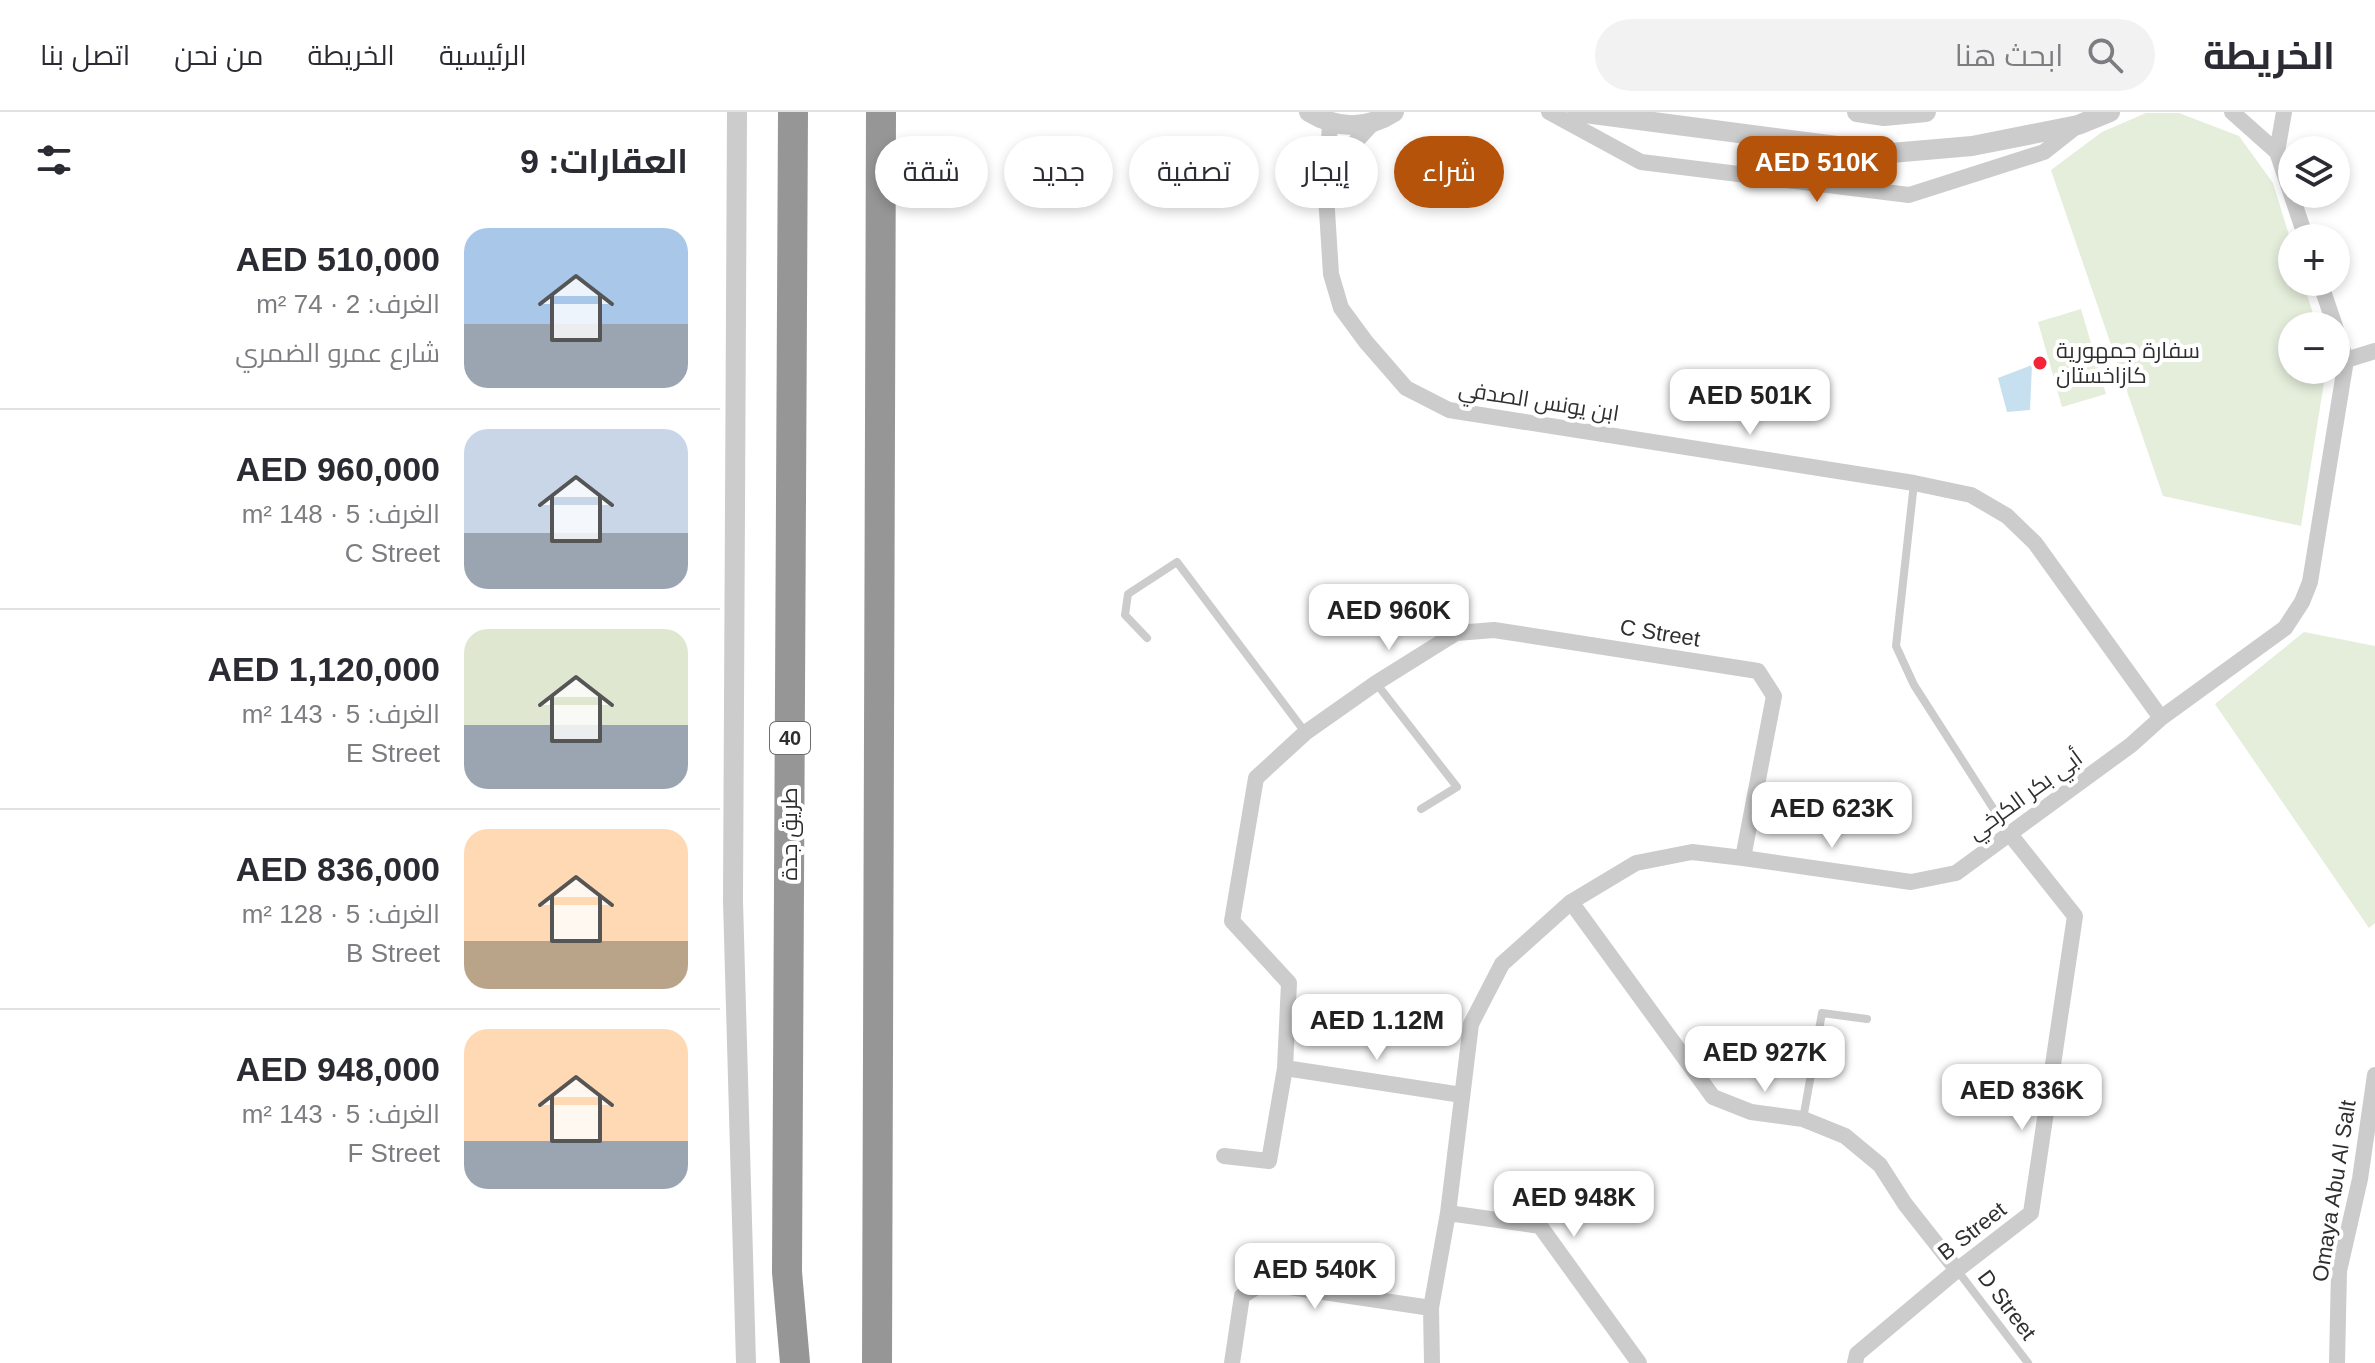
<!DOCTYPE html>
<html lang="ar">
<meta charset="utf-8">
<style>
body{margin:0;font-family:Arial,Cairo,sans-serif;background:#f2f2f3;color:#2b2b33;direction:rtl;height:100vh;display:flex;flex-direction:column;font-size:30px;white-space:nowrap}
*{box-sizing:border-box;margin:0}
p{font-size:26px;color:#7c7c81}
.icon{flex:none;width:44px;height:44px;fill:none;stroke:currentColor;stroke-width:2;stroke-linecap:round;stroke-linejoin:round}
.map{position:relative;flex:1;overflow:hidden;direction:ltr}
.details{display:flex;flex-direction:column;background:#fff;width:720px}
.details>*{flex:none}
.top-card{position:absolute;left:24px;top:24px;width:760px;height:72px;direction:rtl;display:flex;gap:16px}
.buttons{position:absolute;left:1558px;top:24px;display:grid;gap:16px}
.buttons a{display:grid;place-items:center;width:72px;height:72px;border-radius:50%;background:#fff;box-shadow:0 4px 12px #0003;font-size:40px}
.price{position:absolute;translate:-50% -68px;padding:0 18px;border-radius:16px;background:#fff;color:#222;font-size:26px;line-height:52px;filter:drop-shadow(0 2px 4px #0008)}
.price::after{content:'';position:absolute;left:50%;top:48px;width:24px;height:18px;margin-left:-12px;background:inherit;clip-path:polygon(0 0,100% 0,50% 100%)}
.price.current{background:#b45309;color:#fff}
ul{padding:0;list-style:none}
li{display:flex;align-items:center;gap:24px;height:200px;padding:0 32px}
li+li{border-top:2px solid #e1e1e2}
li span{display:grid;place-items:center;flex:none;width:224px;height:160px;border-radius:24px;color:#555}
li>.icon{margin-inline-start:auto}
span .icon{width:96px;height:96px;fill:#fffc;stroke-width:1}
li b{font-size:34px}
h2{display:flex;justify-content:space-between;align-items:center;height:96px;padding:0 32px;font-size:34px}
.tag{padding:0 28px;border-radius:36px;background:#fff;box-shadow:0 4px 12px #0003;font-size:28px;line-height:72px}
.tag.current{background:#b45309;color:#fff}
header{display:flex;align-items:center;gap:48px;box-sizing:border-box;height:112px;padding:0 40px;background:#fff;border-bottom:2px solid #e1e1e2}
header strong{font-size:38px}
nav{display:flex;gap:44px;margin-inline-start:auto;font-size:28px}
.search{width:560px;height:72px;background:#f2f2f3;display:flex;align-items:center;gap:20px;box-sizing:border-box;padding:0 28px;border-radius:44px;color:#7c7c81;font-size:30px}
main{display:flex;flex:1;min-height:0}
.map>svg:first-child{display:block}
.green{fill:#e5eddb}
.water{fill:#c6e0ef}
.lines{fill:none;stroke-linecap:round;stroke-linejoin:round}
.service{stroke:#ccc;stroke-width:8}
.minor{stroke:#ccc;stroke-width:16}
.tertiary{stroke:#ccc;stroke-width:20}
.motorway{stroke:#969696;stroke-width:30}
.poi-dot{fill:#f32437;stroke:#fff;stroke-width:3}
.labels{text-anchor:middle;dominant-baseline:central;stroke-width:8;stroke-linejoin:round;paint-order:stroke}
.shield{fill:#fff;stroke:#6d6d6d;stroke-width:2}
.shield-label{font-size:20px;font-weight:bold;fill:#2f2f2f}
.poi-label{font-size:22px;fill:#2f2f2f;stroke:#fff;text-anchor:start}
.street-label{font-size:22px;fill:#2f2f2f;stroke:#fff}
</style>
<header>
<strong>الخريطة</strong>
<div class="search"><svg class="icon" aria-label="search" viewBox="0 0 24 24"><circle cx="10" cy="10" r="6"/><path d="M15 15l6 6"/></svg>ابحث هنا</div>
<nav><a>الرئيسية</a><a>الخريطة</a><a>من نحن</a><a>اتصل بنا</a></nav>
</header>
<main>
<div class="map">
<svg width="1655" height="1251" viewBox="0 0 1655 1251">
<rect width="100%" height="100%" fill="#fff"/>
<path class="green" d="M1426,1h33l60,23 34,47 19,62v37h11l14,44h-25v44h34l-25,156 -138,-30 -112,-326 51,-38z
M1361,197l25,85 -44,13 -24,-85z
M1584,520l71,14v277l-6,5 -154,-224z"/>
<path class="water" d="M1312,253l-2,45 -23,2 -9,-34z"/>
<g class="lines">
<path class="service" d="M1194,371l-18,163 18,39 95,148
M427,526l-22,-23 3,-21 49,-32 128,170
M656,571l81,104 -36,22
M1083,1007l19,-106 45,6
M1237,1158l71,93"/>
<path class="minor" d="M829,0l92,50 268,33 135,-43 33,-26
M1512,0l45,40
M1564,0l-7,40 29,86
M610,11l-4,72 19,-42 27,-29
M606,83l5,79 10,34 25,34 40,46 43,22 465,73 57,12 36,21 28,27 126,175
M1600,170l15,44
M1626,248l29,-9
M851,790l142,195 38,15 52,7 42,17 35,29 25,39 52,66
M565,956l177,27
M504,1044l45,5 16,-93 4,-85 -57,-62 24,-143 49,-45 71,-50 80,-50 38,-3 264,41 16,25 -31,162
M728,1101l92,13 99,137
M512,1251l10,-67 21,-13 168,25
M712,1251l-1,-55 17,-95 23,-189 31,-60 69,-62 65,-39 56,-11 51,6 168,24 45,-9 175,-128 30,-27 124,-90 17,-26 8,-20 36,-222 -10,-31
M1135,1251l2,-9 100,-84 74,-57 44,-297 -66,-83
M1617,1251l2,-92 21,-92 15,-104"/>
<path class="tertiary" d="M17,0l-4,789 13,462
M589,0c28,17 57,18 85,0
M857,0l314,41 81,-7 106,-21 32,-13
M1137,0l27,4 42,-4"/>
<path class="motorway" d="M73,0l-6,1160 8,91
M157,1251l4,-1251"/>
</g>
<circle class="poi-dot" cx="1320" cy="251" r="8"/>
<g class="labels">
<rect class="shield" x="50" y="610" width="40" height="32" rx="6"/>
<g class="shield-label">
<text x="70" y="626">40</text>
</g>
<g class="poi-label">
<text x="1336" y="238">سفارة جمهورية<tspan x="1336" dy="25">كازاخستان</tspan></text>
</g>
<g class="street-label">
<text transform="translate(819 289) rotate(9)">ابن يونس الصدفي</text>
<text transform="translate(940 521) rotate(9)">C Street</text>
<text transform="translate(1305 683) rotate(-36)">أبي بكر الكرخي</text>
<text transform="translate(69 722) rotate(-90)">طريق جدة</text>
<text transform="translate(1614 1079) rotate(-81)">Omaya Abu Al Salt</text>
<text transform="translate(1252 1119) rotate(-38)">B Street</text>
<text transform="translate(1287 1193) rotate(53)">D Street</text>
</g>
</g>
</svg>
<div class="buttons">
<a><svg class="icon" aria-label="layers" viewBox="0 0 24 24"><path d="M12 4l9 5-9 5-9-5zM3 14l9 5 9-5"/></svg></a>
<a>+</a>
<a>−</a>
</div>
<b class="price current" style="left:1097px;top:92px">AED 510K</b>
<b class="price" style="left:1030px;top:325px">AED 501K</b>
<b class="price" style="left:669px;top:540px">AED 960K</b>
<b class="price" style="left:1112px;top:738px">AED 623K</b>
<b class="price" style="left:657px;top:950px">AED 1.12M</b>
<b class="price" style="left:1045px;top:982px">AED 927K</b>
<b class="price" style="left:1302px;top:1020px">AED 836K</b>
<b class="price" style="left:854px;top:1127px">AED 948K</b>
<b class="price" style="left:595px;top:1199px">AED 540K</b>
<div class="top-card">
<a class="tag current">شراء</a>
<a class="tag">إيجار</a>
<a class="tag">تصفية</a>
<a class="tag">جديد</a>
<a class="tag">شقة</a>
</div>
</div>
<section class="details">
<h2>العقارات: 9<svg class="icon" aria-label="filters" viewBox="0 0 24 24"><path d="M4 7h16M4 17h16"/><circle cx="9" cy="7" r="2"/><circle cx="15" cy="17" r="2"/></svg></h2>
<ul>
<li><span style="background:linear-gradient(#a9c7e8 60%,#9aa5b1 0)"><svg class="icon" aria-label="home" viewBox="0 0 24 24"><path d="M3 11l9-7 9 7M6 9v11h12V9"/></svg></span><div><b>AED 510,000</b><p>الغرف: 2 · 74 m²</p><p>شارع عمرو الضمري</p></div></li>
<li><span style="background:linear-gradient(#c9d6e8 65%,#9aa5b1 0)"><svg class="icon" aria-label="home" viewBox="0 0 24 24"><path d="M3 11l9-7 9 7M6 9v11h12V9"/></svg></span><div><b>AED 960,000</b><p>الغرف: 5 · 148 m²</p><p>C Street</p></div></li>
<li><span style="background:linear-gradient(#dfe7d0 60%,#9aa5b1 0)"><svg class="icon" aria-label="home" viewBox="0 0 24 24"><path d="M3 11l9-7 9 7M6 9v11h12V9"/></svg></span><div><b>AED 1,120,000</b><p>الغرف: 5 · 143 m²</p><p>E Street</p></div></li>
<li><span style="background:linear-gradient(#ffd9b3 70%,#b9a48a 0)"><svg class="icon" aria-label="home" viewBox="0 0 24 24"><path d="M3 11l9-7 9 7M6 9v11h12V9"/></svg></span><div><b>AED 836,000</b><p>الغرف: 5 · 128 m²</p><p>B Street</p></div></li>
<li><span style="background:linear-gradient(#ffd9b3 70%,#9aa5b1 0)"><svg class="icon" aria-label="home" viewBox="0 0 24 24"><path d="M3 11l9-7 9 7M6 9v11h12V9"/></svg></span><div><b>AED 948,000</b><p>الغرف: 5 · 143 m²</p><p>F Street</p></div></li>
</ul>
</section>
</main>
